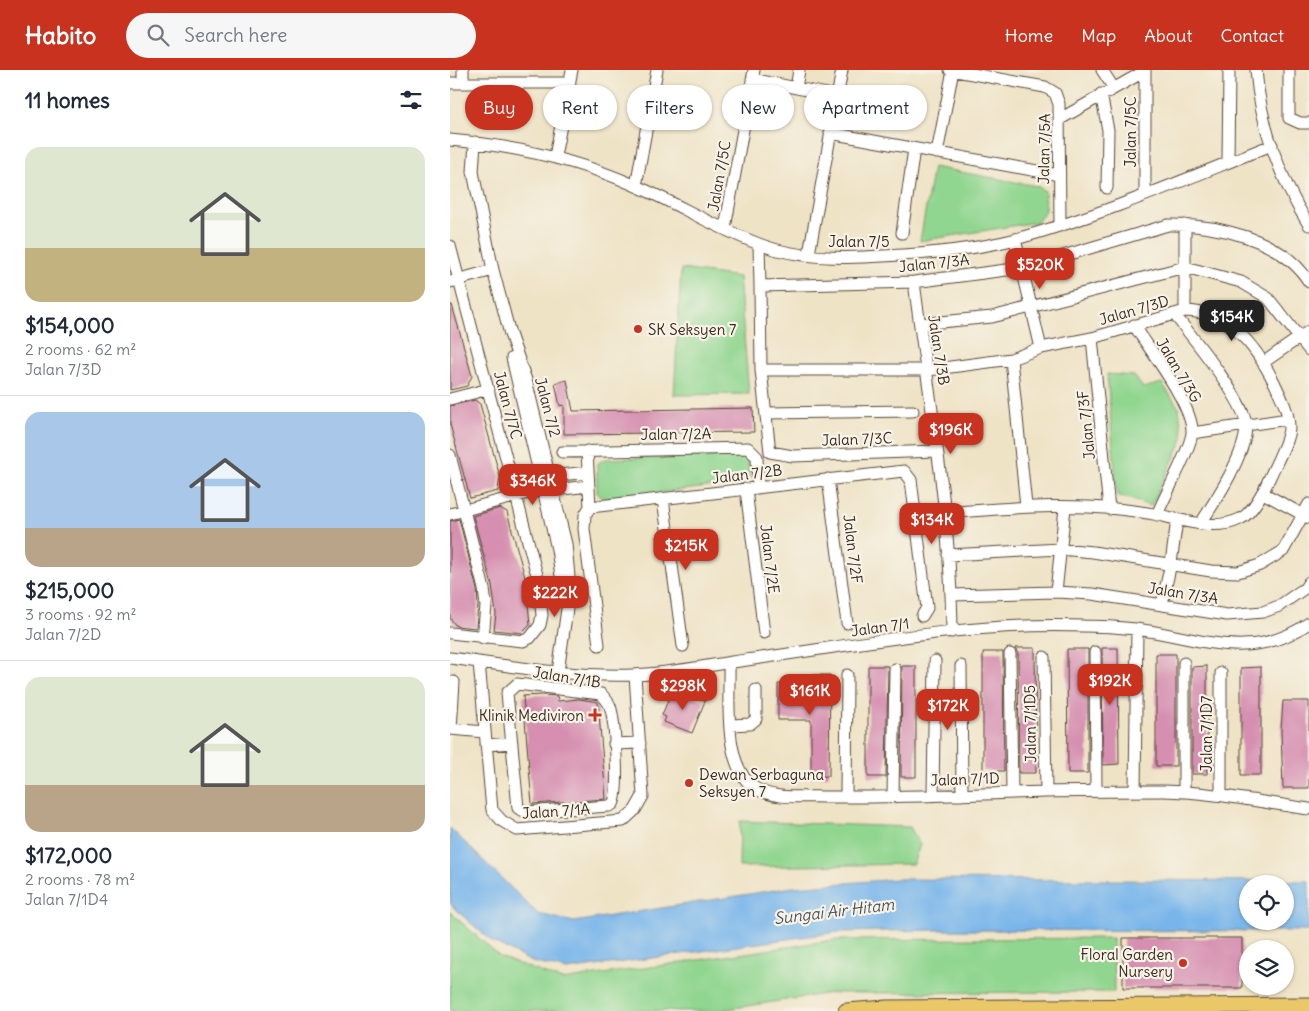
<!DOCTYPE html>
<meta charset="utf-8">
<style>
body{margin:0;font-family:Delius,sans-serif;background:#f6f6f7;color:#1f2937;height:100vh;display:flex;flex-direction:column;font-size:19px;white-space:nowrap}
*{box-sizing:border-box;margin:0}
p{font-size:16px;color:#747a83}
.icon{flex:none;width:28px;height:28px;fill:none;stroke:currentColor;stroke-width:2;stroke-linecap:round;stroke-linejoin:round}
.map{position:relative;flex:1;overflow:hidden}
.side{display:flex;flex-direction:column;background:#fff;width:450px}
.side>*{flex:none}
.hud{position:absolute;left:15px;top:15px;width:475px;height:45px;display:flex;gap:10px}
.fabs{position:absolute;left:789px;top:805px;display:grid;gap:10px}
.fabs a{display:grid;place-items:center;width:55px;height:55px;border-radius:50%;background:#fff;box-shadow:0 1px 4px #0004;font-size:25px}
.price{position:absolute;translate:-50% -42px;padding:0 11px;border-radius:10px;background:#c8321e;color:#fff;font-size:16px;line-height:32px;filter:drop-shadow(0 1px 2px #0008)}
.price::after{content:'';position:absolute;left:50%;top:30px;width:15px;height:11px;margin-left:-8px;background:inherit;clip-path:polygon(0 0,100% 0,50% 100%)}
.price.on{background:#222;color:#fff}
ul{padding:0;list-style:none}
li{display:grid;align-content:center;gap:10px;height:265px;padding:0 25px}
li+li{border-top:1px solid #e0e1e3}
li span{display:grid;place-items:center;height:155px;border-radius:15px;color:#555}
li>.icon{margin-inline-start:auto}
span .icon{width:90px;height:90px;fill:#fffc;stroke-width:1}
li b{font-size:21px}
h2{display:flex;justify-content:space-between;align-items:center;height:60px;padding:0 25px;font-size:21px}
.tag{padding:0 18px;border-radius:22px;background:#fff;box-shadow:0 1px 4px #0004;font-size:18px;line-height:45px}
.tag.on{background:#c8321e;color:#fff}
header{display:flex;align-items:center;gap:30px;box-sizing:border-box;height:70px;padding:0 25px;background:#c8321e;color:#fff}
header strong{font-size:24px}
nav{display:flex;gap:28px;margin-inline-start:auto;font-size:18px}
.search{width:350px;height:45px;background:#f6f6f7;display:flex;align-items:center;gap:12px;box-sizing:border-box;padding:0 18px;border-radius:28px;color:#747a83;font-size:19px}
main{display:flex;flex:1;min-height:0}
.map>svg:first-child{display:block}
.green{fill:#91d690;stroke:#668057}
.water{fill:#78b5ea;stroke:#5a7084;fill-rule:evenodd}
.building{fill:#d68fb0}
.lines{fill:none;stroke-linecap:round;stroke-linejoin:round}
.minor-casing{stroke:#564637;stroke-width:13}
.major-casing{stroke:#564637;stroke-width:17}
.minor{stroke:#fff;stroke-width:11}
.major{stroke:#eac769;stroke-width:15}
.poi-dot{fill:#c8321e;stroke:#f7f3e8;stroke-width:2}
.labels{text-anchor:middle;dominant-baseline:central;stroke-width:4.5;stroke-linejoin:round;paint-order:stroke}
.street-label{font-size:15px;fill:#3b2a1e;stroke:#f7f3e8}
.poi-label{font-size:15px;fill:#3b2a1e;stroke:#f7f3e8;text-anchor:start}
.water-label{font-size:16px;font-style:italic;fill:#4d545b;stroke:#f7f3e8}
</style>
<header>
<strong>Habito</strong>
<div class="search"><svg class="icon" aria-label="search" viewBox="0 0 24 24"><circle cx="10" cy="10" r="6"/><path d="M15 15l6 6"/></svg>Search here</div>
<nav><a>Home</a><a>Map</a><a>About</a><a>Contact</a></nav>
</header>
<main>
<section class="side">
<h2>11 homes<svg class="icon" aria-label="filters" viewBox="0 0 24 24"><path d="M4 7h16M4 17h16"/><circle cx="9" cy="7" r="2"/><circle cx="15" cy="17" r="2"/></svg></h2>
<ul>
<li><span style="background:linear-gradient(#dfe7d0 65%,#c2b280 0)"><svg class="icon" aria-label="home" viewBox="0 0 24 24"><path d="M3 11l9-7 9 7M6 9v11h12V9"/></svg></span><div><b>$154,000</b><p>2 rooms · 62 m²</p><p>Jalan 7/3D</p></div></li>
<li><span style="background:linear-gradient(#a9c7e8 75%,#b9a48a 0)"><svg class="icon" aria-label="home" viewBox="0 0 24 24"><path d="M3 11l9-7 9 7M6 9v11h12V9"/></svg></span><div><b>$215,000</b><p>3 rooms · 92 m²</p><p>Jalan 7/2D</p></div></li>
<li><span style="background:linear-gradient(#dfe7d0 70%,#b9a48a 0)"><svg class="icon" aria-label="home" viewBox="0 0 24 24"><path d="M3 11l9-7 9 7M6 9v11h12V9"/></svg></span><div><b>$172,000</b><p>2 rooms · 78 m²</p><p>Jalan 7/1D4</p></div></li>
</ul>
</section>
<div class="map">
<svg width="859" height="941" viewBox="0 0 859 941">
<rect width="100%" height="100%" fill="#f7f3e8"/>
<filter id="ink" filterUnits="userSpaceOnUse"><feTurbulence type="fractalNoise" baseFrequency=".02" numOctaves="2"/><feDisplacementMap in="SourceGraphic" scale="10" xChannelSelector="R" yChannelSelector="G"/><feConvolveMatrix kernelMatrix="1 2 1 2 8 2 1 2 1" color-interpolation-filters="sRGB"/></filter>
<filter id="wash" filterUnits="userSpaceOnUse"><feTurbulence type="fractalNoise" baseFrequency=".0096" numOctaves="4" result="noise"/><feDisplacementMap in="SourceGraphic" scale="20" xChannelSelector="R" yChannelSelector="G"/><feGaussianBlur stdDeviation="1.12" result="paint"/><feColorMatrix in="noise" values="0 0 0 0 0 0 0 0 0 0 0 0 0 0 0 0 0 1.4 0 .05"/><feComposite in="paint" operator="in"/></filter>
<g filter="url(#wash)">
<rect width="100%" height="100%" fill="#efe3c6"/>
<path class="green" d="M483,97l104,19 8,5v20l-8,11 -117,19z
M231,199l58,8 10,117 -75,1z
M657,304l27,2 9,12 19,-5 17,25 4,31 -32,67 -34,-11z
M298,385l1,22 -6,6 -139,16 -7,-6v-29l8,-5z
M290,751l170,6 10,18 -7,19 -174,3z
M0,842l50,45 62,23 272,-40 279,-2 1,54 -283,1 -116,18h-265z"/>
<path class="water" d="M0,758l88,86 36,8 219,-35 105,-8 411,2v50l-374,-1 -98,2 -270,38 -35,-8 -41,-21 -36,-32 -5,-6zM798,814h37v37h-37z"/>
<g id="blocks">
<path class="building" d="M0,235h2l20,71 -5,10 -17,4z
M117,310l6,31 180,-3 1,24 -190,2v-29l-4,1 -5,-23z
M25,330l5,4 20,73 -2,14 -28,7 -20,-74v-18z
M50,438l7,4 19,69 4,44 -8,8 -28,-3 2,-16 -4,-29 -19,-69z
M9,449l18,71 1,16 -2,22 -20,-2 -6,-8v-97z
M565,578h20l1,125h-17l-1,-119z
M652,578h16l1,116 -16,1z
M617,579h21v124h-20z
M533,582h20l1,119h-21z
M706,584h20v112h-20z
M418,596h20l-2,111h-18z
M452,596h14v111h-15z
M757,596v108h-15v-107z
M811,597v108h-20v-107z
M361,605h19l-1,101 -18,1v-57h-33v-36h33z
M227,620l28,11 -13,32 -28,-11 2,-5 -4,-2 9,-22 4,2z
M93,625l14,1 1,5 21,-2 19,3 8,97 -74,5 -9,-108z
M833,631h26v87h-26l-2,-58z
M673,868h119v50h-119z"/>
</g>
</g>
<g filter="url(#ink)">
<use href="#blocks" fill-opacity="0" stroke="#564637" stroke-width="1"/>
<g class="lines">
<g class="minor-casing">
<path id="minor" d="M13,0v13
M500,0l95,17 10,6 4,11 1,121
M652,0l11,17
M806,0c4,53 24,110 53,155
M839,0v48l11,5h9
M302,9l85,17
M0,13h120
M346,18l3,-18
M651,24l7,36 -1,58
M610,49l85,-48
M380,63l229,42
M0,70c64,6 125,19 184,45 42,18 82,43 125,59 38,15 84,15 124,12 44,-2 90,-6 133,-17 87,-24 172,-61 256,-94
M25,72l-2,30 20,98 17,64 16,46 40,164 4,44 -12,84
M487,83l16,-83
M105,86l17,-86
M778,92l1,-92
M186,116l21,-116
M695,124v-124
M275,158l29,-158
M452,163l12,-84
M565,169l26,109
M309,174l1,42 154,-4 108,-14 146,-43c48,-1 115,14 141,57
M0,176l88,333 4,36 -2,10 -10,13 -7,3 -73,-8
M359,184l33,-184
M0,212l43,-12
M464,212c15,116 37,233 38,350
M310,216l1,84 9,82 23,4 144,-5
M735,241v-86
M724,244c16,20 73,89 72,112 0,28 -30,74 -45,97
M470,254l72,-7 193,-50 56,15 27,16 41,52
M684,255c15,24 60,81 58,108 -1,15 -28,64 -35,82
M642,268l17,171
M62,288l45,191 7,47
M561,289l15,147
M814,292l45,-31
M311,300h167l83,-11 30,-11 51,-10 93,-27c45,1 70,34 89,71 7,15 15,29 15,46 0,12 -14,37 -19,49 -5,12 -18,37 -30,42 -24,12 -56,2 -81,-4 -70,-14 -144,-8 -215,-2
M0,329l39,-10
M316,343l147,-2
M742,363l96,-14
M137,381l3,56
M112,382l186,-4 9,9 1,31
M0,385l34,134 2,17 -3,32
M101,406l37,-4
M378,409l19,144
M104,420l35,-4
M296,420l18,143
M813,423l46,25
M213,429l20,147
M140,437l314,-36 7,9 16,128 -5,8
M140,437l-5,8 -1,14 15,116
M0,444l93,-25
M498,485l112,-6 33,3 118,19 27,1 22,-7 23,-14 26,-47
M606,522l9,-84
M502,525l104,-3 36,2 135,21 36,-3 16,-6 26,-18 4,-6
M712,534l9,-41 6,-43
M645,582l1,139
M560,584l2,139
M594,587l2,135
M0,588c60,8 122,19 183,17 33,-1 66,-8 99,-13 114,-15 237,-41 352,-36 17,0 35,1 52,3 62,8 115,35 173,-6
M29,592l13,148 10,11 15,9 106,-9 12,-11 8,-14 -8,-121
M279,593c1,34 -7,104 26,125 19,12 48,8 70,9 74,1 147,-3 220,-5 39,-1 78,-1 118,-1 49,1 97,11 146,18
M734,593v129
M511,596l1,129
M771,603v122
M0,612h4l-3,47
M67,614l84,10c4,4 7,7 9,12 5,14 10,87 3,98l-4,2 -83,6 -8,-4 -11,-115z
M281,655l19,-1 6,-5v-29
M0,659l35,3
M164,674l26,-1
M36,675l26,-2
M685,721l2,-162
M483,725l2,-134
M396,727l1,-122
M443,727l2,-128"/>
</g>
<g class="major-casing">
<path id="major" d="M396,941l41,-3 422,-3"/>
</g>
<use href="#minor" class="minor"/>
<use href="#major" class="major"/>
</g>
</g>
<g class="poi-dot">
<circle cx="188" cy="259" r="5"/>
<path d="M142.5 637.5h5v5h5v5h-5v5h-5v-5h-5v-5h5z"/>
<circle cx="239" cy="713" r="5"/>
<circle cx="733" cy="893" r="5"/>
</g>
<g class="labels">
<g class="street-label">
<text transform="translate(680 62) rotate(-90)">Jalan 7/5C</text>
<text transform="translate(594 79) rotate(-89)">Jalan 7/5A</text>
<text transform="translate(269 106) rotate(-80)">Jalan 7/5C</text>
<text x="409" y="171">Jalan 7/5</text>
<text transform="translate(484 193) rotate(-6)">Jalan 7/3A</text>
<text transform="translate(684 240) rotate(-16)">Jalan 7/3D</text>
<text transform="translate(489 280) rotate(81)">Jalan 7/3B</text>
<text transform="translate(729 300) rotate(59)">Jalan 7/3G</text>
<text transform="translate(58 335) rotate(75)">Jalan 7/7C</text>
<text transform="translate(98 337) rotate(75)">Jalan 7/2</text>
<text transform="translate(636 355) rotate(-96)">Jalan 7/3F</text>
<text transform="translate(226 364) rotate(-1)">Jalan 7/2A</text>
<text transform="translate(407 369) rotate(-2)">Jalan 7/3C</text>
<text transform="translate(297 404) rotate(-7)">Jalan 7/2B</text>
<text transform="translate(403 479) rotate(83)">Jalan 7/2F</text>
<text transform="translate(320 489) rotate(83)">Jalan 7/2E</text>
<text transform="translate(733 523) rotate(9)">Jalan 7/3A</text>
<text transform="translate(430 557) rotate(-8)">Jalan 7/1</text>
<text transform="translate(117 607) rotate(9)">Jalan 7/1B</text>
<text transform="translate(580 654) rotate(-91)">Jalan 7/1D5</text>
<text transform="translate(756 664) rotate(-90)">Jalan 7/1D7</text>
<text transform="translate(515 709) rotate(-2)">Jalan 7/1D</text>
<text transform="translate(106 741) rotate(-4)">Jalan 7/1A</text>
</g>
<g class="poi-label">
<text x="198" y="259">SK Seksyen 7</text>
<text x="134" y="645" text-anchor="end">Klinik Mediviron</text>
<text x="249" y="704">Dewan Serbaguna<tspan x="249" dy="17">Seksyen 7</tspan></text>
<text x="723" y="884" text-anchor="end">Floral Garden<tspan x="723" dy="17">Nursery</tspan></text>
</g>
<g class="water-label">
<text transform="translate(384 841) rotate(-7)">Sungai Air Hitam</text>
</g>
</g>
</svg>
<div class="fabs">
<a><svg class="icon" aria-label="locate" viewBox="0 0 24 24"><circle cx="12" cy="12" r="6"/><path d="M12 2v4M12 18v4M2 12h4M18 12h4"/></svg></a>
<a><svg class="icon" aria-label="layers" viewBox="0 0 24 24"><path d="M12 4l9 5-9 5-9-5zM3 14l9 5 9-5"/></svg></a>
</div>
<b class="price" style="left:590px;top:220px">$520K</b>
<b class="price on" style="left:782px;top:272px">$154K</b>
<b class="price" style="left:501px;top:385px">$196K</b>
<b class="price" style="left:83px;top:436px">$346K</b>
<b class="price" style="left:482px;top:475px">$134K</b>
<b class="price" style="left:236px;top:501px">$215K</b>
<b class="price" style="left:105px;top:548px">$222K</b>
<b class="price" style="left:660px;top:636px">$192K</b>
<b class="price" style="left:233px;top:641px">$298K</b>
<b class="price" style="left:360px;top:646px">$161K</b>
<b class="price" style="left:498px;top:661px">$172K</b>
<div class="hud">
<a class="tag on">Buy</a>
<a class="tag">Rent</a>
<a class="tag">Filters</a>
<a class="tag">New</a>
<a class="tag">Apartment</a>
</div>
</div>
</main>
